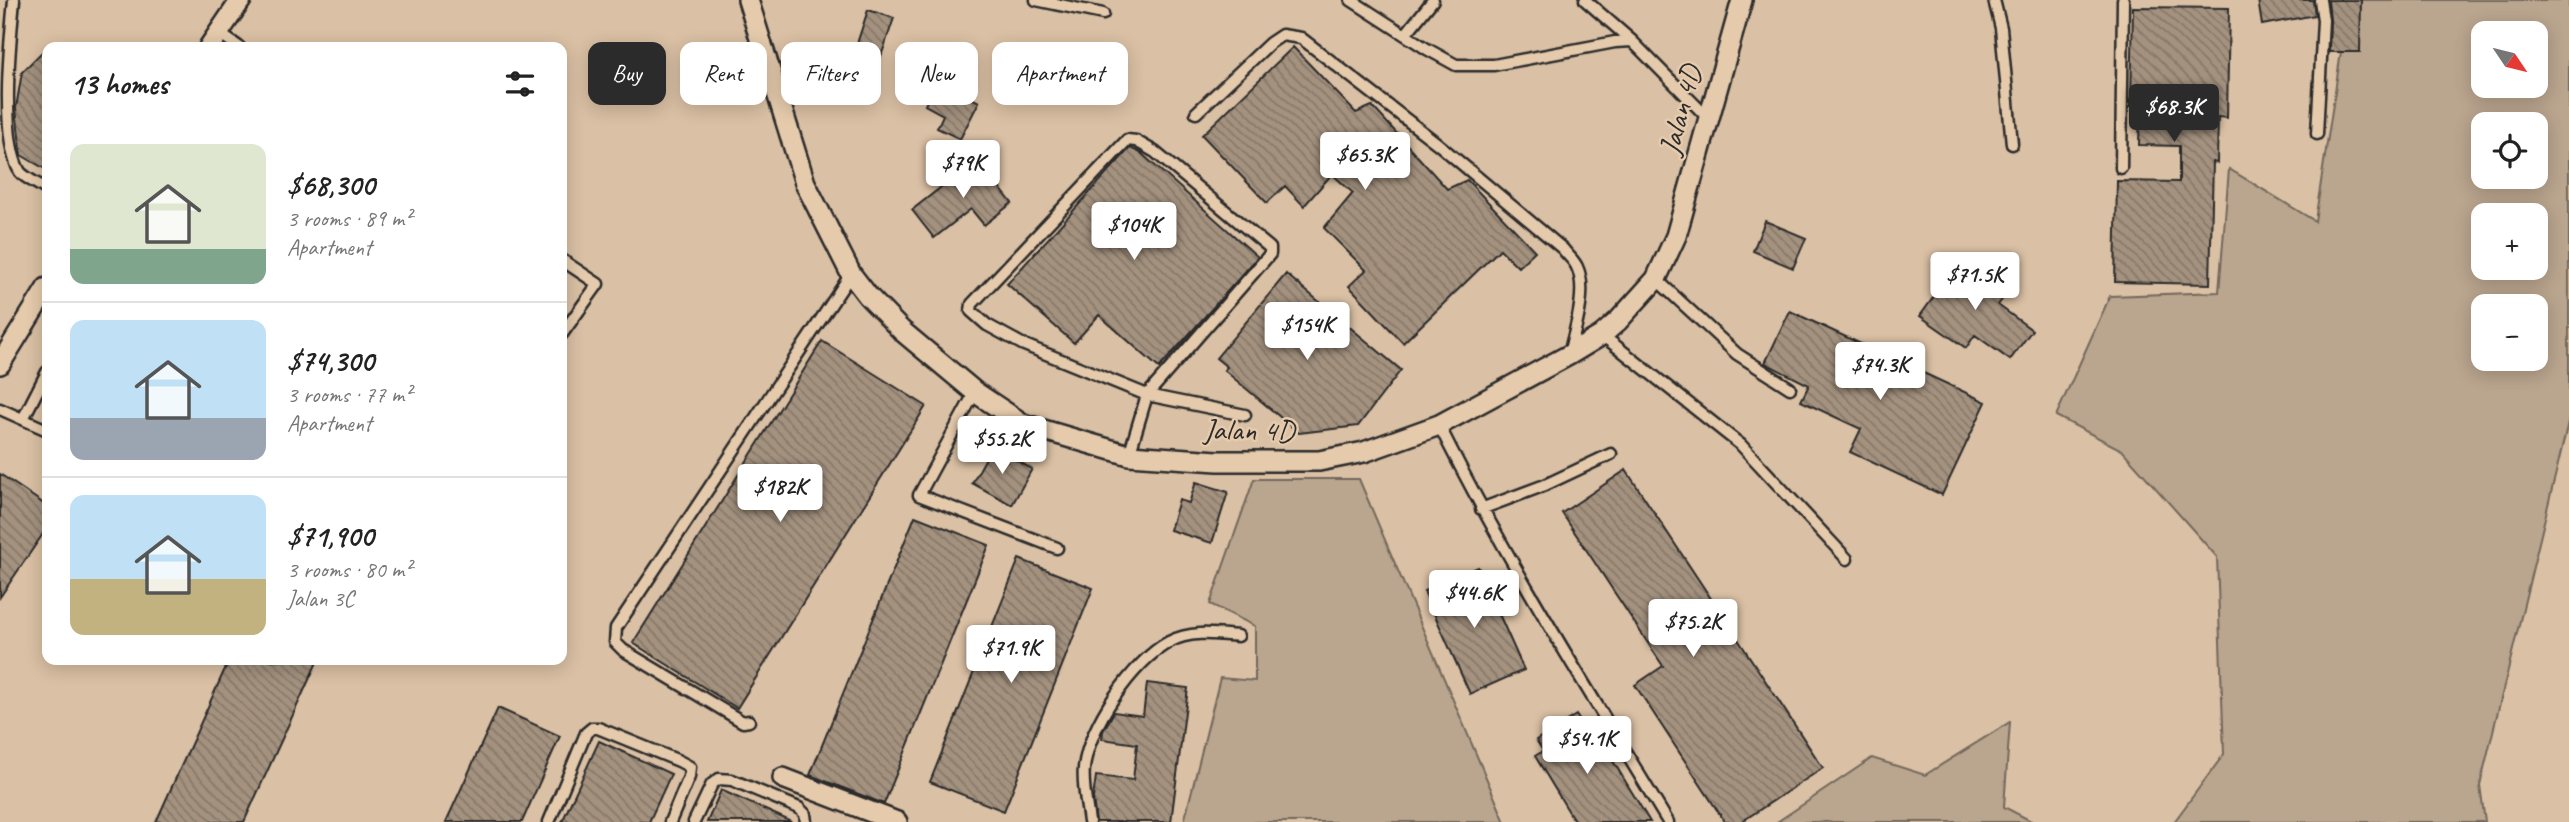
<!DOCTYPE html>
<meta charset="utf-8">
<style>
body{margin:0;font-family:Caveat,sans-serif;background:#f2f2f2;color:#222;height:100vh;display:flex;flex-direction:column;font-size:26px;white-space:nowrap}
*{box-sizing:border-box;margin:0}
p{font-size:23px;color:#767676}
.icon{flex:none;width:38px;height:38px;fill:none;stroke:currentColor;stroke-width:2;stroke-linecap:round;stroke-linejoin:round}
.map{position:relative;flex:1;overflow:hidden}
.sheet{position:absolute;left:42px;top:42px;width:525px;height:623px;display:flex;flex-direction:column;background:#fff;border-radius:14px;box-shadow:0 4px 18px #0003}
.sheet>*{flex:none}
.guide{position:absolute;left:588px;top:42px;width:665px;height:63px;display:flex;gap:14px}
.needle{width:46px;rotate:125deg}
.buttons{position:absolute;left:2471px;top:21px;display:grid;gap:14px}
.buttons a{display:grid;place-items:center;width:77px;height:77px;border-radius:14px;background:#fff;box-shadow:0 4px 18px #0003;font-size:35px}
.price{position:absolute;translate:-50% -60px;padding:0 16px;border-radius:7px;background:#fff;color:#222;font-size:23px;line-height:46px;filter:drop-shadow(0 2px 4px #0008)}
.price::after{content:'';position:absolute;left:50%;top:42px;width:21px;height:16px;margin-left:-10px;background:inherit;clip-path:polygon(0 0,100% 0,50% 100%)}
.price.current{background:#2b2b2b;color:#fff}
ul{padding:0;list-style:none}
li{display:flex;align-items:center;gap:21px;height:175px;padding:0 28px}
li+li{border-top:2px solid #e0e0e0}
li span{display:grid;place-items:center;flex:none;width:196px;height:140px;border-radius:14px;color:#555}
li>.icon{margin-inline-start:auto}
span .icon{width:84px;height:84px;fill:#fffc;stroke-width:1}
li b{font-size:30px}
h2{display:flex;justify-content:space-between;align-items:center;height:84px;padding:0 28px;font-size:30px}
.tag{padding:0 24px;border-radius:14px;background:#fff;box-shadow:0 4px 18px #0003;font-size:24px;line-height:63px}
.tag.current{background:#2b2b2b;color:#fff}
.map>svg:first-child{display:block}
.green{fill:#baa58e;stroke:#72685c;stroke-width:2;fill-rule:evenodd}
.building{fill:url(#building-back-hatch);stroke:#2b2b2b;stroke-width:2}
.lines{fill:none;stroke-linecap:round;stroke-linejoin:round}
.lane-casing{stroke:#2b2b2b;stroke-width:15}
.street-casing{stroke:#2b2b2b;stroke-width:24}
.lane{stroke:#e5caac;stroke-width:10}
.street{stroke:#e5caac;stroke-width:19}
.labels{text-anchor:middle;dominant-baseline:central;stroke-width:5;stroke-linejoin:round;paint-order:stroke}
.street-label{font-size:30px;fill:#2b2b2b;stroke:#e5caac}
</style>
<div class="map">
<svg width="2569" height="822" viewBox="0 0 2569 822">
<defs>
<pattern id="building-back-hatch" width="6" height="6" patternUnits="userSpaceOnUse" patternTransform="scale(1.75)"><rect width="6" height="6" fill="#a4927f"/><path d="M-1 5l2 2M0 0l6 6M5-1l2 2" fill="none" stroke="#867768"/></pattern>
</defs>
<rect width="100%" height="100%" fill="#dac0a4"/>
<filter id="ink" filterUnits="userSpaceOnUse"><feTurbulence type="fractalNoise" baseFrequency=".0143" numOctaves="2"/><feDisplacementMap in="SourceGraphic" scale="14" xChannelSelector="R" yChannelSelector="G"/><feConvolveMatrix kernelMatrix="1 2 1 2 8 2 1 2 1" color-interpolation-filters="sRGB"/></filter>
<g filter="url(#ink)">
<path class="green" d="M2349,0h220v419l-89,366 5,37h-311l50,-68 -7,-197 -95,-107 -66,-34 54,-120 109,-4 10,-123 86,52zM2483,33h53v53h-53zM2483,124h53v53h-53zM2483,215h53v53h-53zM2483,306h53v53h-53z
M1254,479h105l146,343h-321l36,-144 35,3v-55l-45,-22z
M2010,722l-6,85 29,15h-256l95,-64 53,17z"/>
<path class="building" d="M2258,0h55l2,15 -53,10z
M2328,0h33l-1,52h-31l1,-32z
M2133,7l96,1 -2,110 -9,-1 -1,46 -4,-1 -3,122 -95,-2 2,-101 62,1v-36l-40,-1 1,-39h-9z
M868,10l26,8 -22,65 -25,-9z
M47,47v123l-26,-15 -5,-47 6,-36z
M1293,47l63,66 16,-7 75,83 20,-9 68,71 -17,16 -18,-18 -97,94 -54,-57 17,-16 -42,-42 29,-35 -21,-19 -28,32 -19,-20 -18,17 -65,-68z
M937,80l42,22 -19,37 -23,-11 6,-13 -18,-10z
M1130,148l11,5 117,104 -99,111 -60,-53 -25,28 -67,-59z
M977,159l35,44 -28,22 -13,-16 -37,29 -22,-28z
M1765,221l41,17 -13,30 -40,-17z
M1961,259l46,34 -9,12 34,25 -22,30 -35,-25 -9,13 -46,-32z
M1286,274l115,96 -43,56 -59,7 -75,-63 3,-3 -11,-9z
M1790,311l196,91 -44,93 -92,-43 11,-23 -60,-28 8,-16 -44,-22z
M822,341l104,65 -189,302 -104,-65z
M992,447l40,22 -20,36 -40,-22z
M1626,470l197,298 -82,54h-16l-90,-137 28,-19 -101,-153z
M0,474l47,32v22l-47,69z
M1196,482l32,10 -16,51 -42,-13 9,-30 10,3z
M915,516l74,29 -105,259 -74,-29z
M1019,559l74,29 -89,223 -74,-29z
M1478,567l46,103 -54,24 -46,-103z
M229,660h89l-74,162h-88z
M1147,683l41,5 -17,134h-75l-3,-24 3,-22 37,4 4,-36 -35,-5 1,-8 11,-19 29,4z
M498,708l62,28 -38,86h-76z
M1576,715l8,12 6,-4 60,99h-75l-40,-66 8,-5 -7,-11z
M599,741l72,33 -22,48h-87z
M721,790l71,32h-85z"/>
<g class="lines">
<g class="lane-casing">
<path id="lane" d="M14,0c-4,42 -14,139 6,172 6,7 19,12 27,18
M1036,0l67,14
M1351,0l76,49 29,16h38l121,-23 17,-1
M1585,0l47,41 76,77
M1994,0l7,28 11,116
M219,33l20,14
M1405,35l28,-35
M1196,113l74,-70 12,-8 19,3 137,106 125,105c4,6 11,11 14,18 11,23 -2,63 -8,87
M2317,134l6,-114 -3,-20
M2121,168l2,-168
M562,260l36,24 -36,50
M1656,279l81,75 53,34
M1602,335l139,110 106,114
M975,392l-56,103 138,53
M0,409l47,21
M23,419l24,-47
M1439,425c68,137 150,266 229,397
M1129,455l18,-60 123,-141v-6l-115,-96 -19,-11 -9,-1 -155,164 -1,7 16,14 35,19 125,51 98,20
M1481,509l64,-24 66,-31
M749,721l-6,1 -120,-72 -8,-8 1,-14 235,-354
M549,822l37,-89 6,-5h6l81,33 11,6 -1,10 -19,45
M694,822l18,-38 7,-5 13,1 67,28 6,6 1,8
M1089,822c-2,-17 -7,-37 -5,-54 4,-41 49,-107 85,-126 22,-12 47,-8 69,-6"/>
</g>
<g class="street-casing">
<path id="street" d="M748,0l57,183 46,91 17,22 34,35 73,61 48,32 106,31 89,6h101l45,-9 75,-27 130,-70 33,-20 16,-14 38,-42 20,-43 66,-236
M209,47l32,-47
M0,364l47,-76
M783,778l114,44"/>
</g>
<use href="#lane" class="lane"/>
<use href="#street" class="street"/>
</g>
</g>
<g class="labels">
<g class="street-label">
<text transform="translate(1680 110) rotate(-75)">Jalan 4D</text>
<text transform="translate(1249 430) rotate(1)">Jalan 4D</text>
</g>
</g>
</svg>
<div class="buttons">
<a><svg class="needle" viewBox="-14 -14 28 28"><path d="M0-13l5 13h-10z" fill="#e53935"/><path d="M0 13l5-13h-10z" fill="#767676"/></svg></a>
<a><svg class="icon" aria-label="locate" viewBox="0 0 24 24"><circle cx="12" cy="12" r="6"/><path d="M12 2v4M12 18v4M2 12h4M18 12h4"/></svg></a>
<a>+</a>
<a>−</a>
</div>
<b class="price current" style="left:2174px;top:144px">$68.3K</b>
<b class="price" style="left:1365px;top:192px">$65.3K</b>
<b class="price" style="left:963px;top:200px">$79K</b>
<b class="price" style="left:1134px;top:262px">$104K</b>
<b class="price" style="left:1975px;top:312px">$71.5K</b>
<b class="price" style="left:1307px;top:362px">$154K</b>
<b class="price" style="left:1880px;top:402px">$74.3K</b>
<b class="price" style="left:1002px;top:476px">$55.2K</b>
<b class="price" style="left:780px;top:524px">$182K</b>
<b class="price" style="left:1474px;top:630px">$44.6K</b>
<b class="price" style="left:1693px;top:659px">$75.2K</b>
<b class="price" style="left:1011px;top:685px">$71.9K</b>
<b class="price" style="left:1587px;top:776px">$54.1K</b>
<div class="guide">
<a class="tag current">Buy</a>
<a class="tag">Rent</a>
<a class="tag">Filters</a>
<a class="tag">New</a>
<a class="tag">Apartment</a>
</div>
<section class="sheet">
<h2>13 homes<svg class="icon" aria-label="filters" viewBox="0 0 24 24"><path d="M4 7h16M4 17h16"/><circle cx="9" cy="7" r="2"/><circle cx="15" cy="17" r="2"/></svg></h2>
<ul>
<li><span style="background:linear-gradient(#dfe7d0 75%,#7fa58c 0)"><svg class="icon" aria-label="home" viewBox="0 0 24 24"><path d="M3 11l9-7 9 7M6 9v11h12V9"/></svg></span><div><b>$68,300</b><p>3 rooms · 89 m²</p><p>Apartment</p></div></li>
<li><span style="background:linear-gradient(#bfe0f5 70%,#9aa5b1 0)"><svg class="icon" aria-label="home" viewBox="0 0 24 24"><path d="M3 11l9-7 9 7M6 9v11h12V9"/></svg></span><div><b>$74,300</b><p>3 rooms · 77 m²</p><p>Apartment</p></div></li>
<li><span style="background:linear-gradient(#bfe0f5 60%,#c2b280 0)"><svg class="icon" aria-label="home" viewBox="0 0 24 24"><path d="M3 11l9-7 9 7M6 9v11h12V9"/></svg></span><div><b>$71,900</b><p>3 rooms · 80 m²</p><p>Jalan 3C</p></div></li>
</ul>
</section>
</div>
